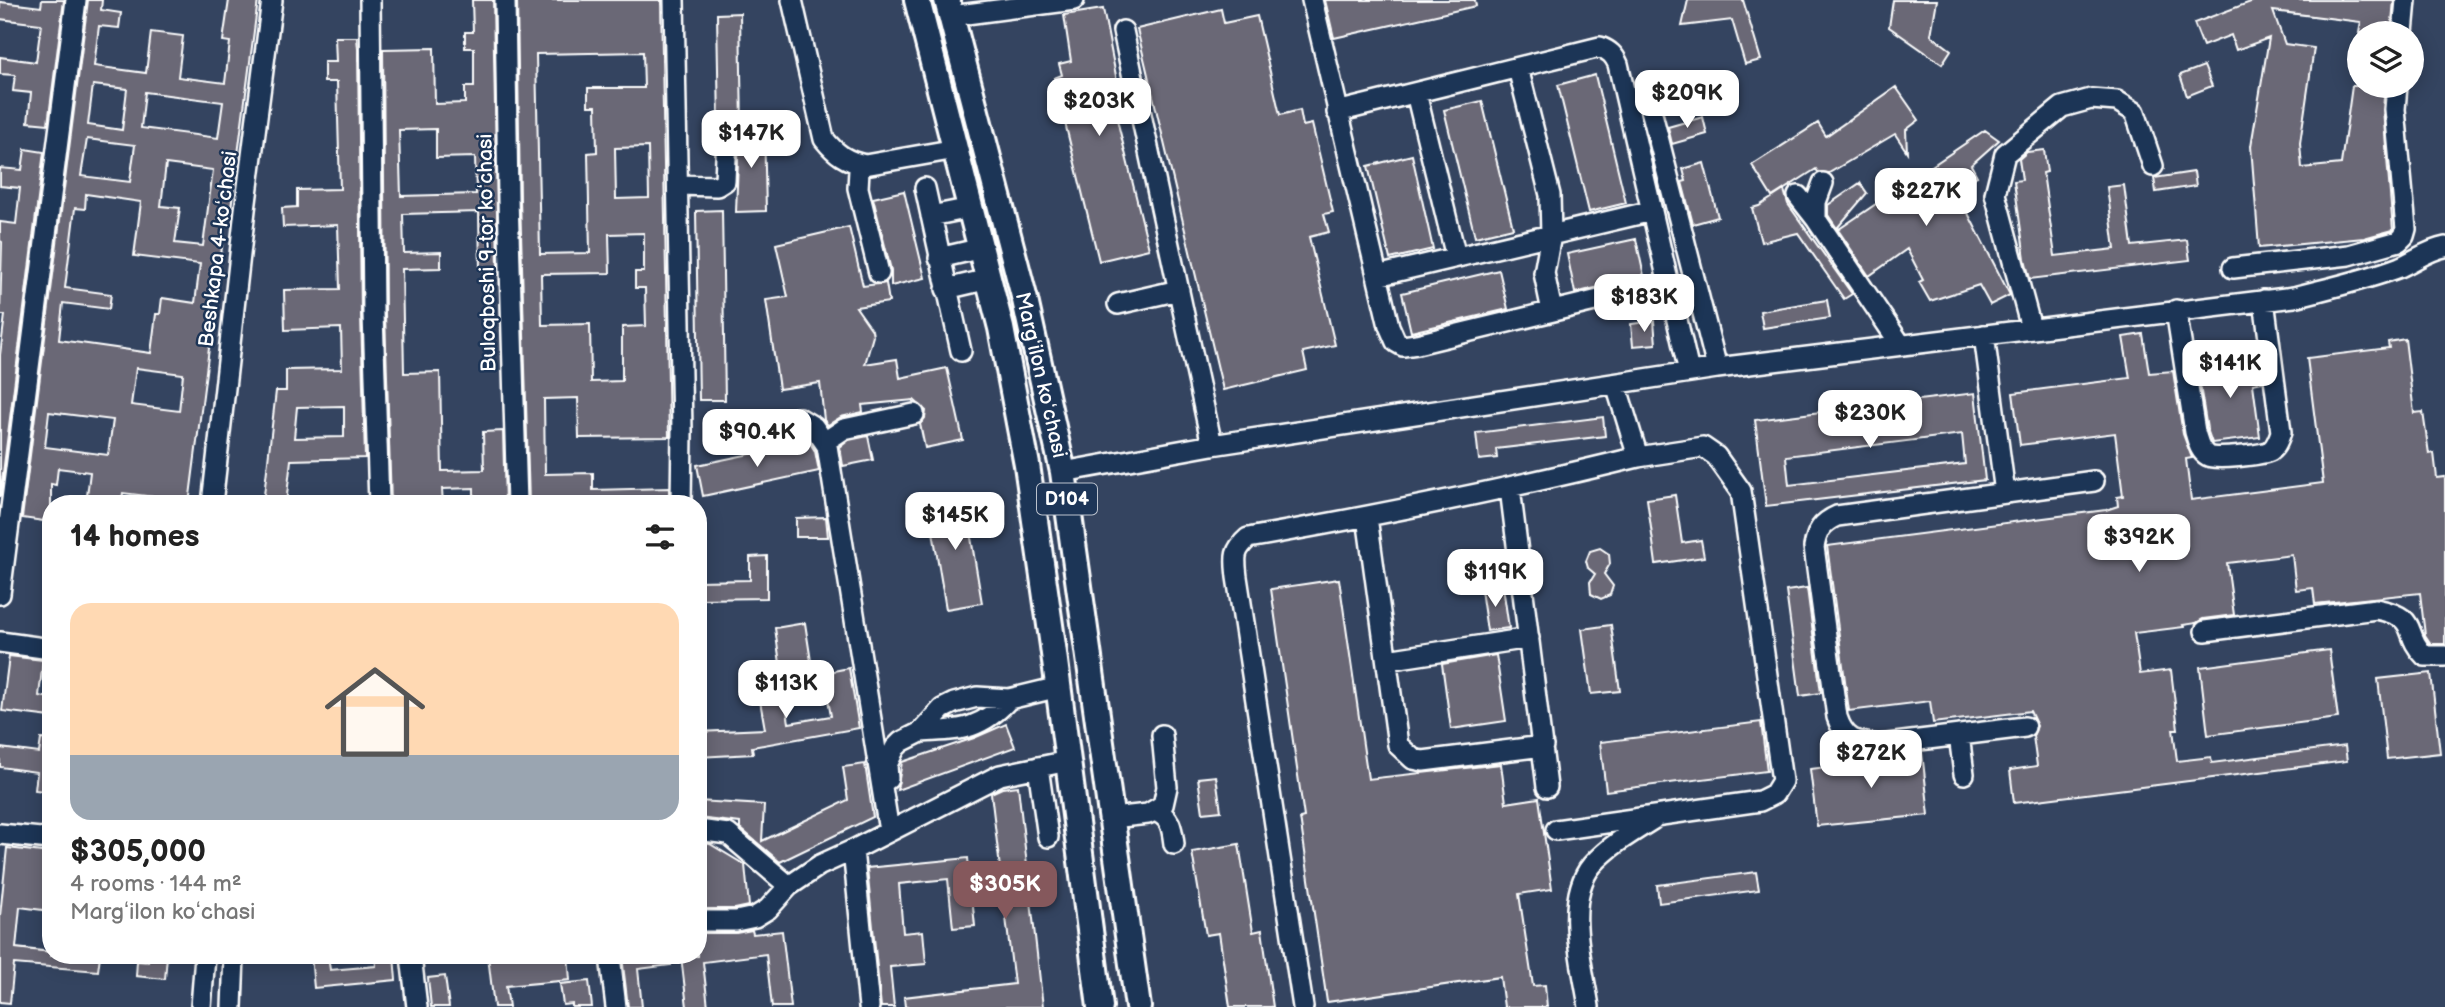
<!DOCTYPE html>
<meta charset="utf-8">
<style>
body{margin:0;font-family:"Balsamiq Sans",sans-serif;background:#f6f6f6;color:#222;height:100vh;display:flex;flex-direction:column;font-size:26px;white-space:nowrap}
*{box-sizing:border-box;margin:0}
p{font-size:23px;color:#767676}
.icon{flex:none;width:38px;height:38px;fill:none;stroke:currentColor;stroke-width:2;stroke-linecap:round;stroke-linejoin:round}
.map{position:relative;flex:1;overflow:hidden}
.panel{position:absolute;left:42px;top:495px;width:665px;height:469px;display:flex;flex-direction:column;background:#fff;border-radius:28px;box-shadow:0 4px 18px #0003}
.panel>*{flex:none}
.controls{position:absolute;left:2347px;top:21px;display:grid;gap:14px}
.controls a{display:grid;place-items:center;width:77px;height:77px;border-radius:50%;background:#fff;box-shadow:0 4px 18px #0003;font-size:35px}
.price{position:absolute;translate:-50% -60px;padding:0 16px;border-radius:14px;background:#fff;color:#222;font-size:23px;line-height:46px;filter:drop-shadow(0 2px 4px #0008)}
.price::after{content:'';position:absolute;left:50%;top:42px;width:21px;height:16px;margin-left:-10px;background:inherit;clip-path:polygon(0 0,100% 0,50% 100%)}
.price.active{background:#85585c;color:#fff}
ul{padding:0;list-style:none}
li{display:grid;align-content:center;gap:14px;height:371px;padding:0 28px}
li span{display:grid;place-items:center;height:217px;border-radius:21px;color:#555}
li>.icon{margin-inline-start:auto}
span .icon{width:126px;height:126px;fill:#fffc;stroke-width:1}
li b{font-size:30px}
h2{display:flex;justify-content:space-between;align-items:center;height:84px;padding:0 28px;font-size:30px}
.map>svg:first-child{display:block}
.building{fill:#6b6876;stroke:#fff;stroke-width:2;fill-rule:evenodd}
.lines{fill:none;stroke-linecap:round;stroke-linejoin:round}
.minor-casing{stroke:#fff;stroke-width:24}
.major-casing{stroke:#fff;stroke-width:30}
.minor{stroke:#1d3557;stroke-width:19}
.major{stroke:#1d3557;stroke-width:24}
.labels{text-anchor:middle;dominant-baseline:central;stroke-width:5;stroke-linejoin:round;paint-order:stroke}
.shield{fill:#1d3557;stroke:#bbc2cd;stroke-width:2}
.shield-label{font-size:19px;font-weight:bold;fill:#fff}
.street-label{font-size:21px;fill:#fff;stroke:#1d3557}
</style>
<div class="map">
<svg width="2445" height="1007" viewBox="0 0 2445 1007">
<rect width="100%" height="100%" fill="#344460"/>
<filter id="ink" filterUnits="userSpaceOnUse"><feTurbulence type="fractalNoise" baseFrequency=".0143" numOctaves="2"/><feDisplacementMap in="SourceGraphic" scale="14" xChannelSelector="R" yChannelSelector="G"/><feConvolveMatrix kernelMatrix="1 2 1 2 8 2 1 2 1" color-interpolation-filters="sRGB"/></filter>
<g filter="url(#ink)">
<path class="building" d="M42,0h22l-16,124 -20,-2 3,-29 -18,-2 2,-16 -15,-1v-17l36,5 5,-38 -41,-5v-17l41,5z
M88,0h14l-1,10 20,3 -2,15 -20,-2 -5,40 52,7 5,-41 32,4 -5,41 47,6 5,-41 -7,-1 6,-41h29l-28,216h-4l-37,288h-19v-5l-47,-6 -2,11h-35l4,-32 -32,-4 -2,17 -5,-1v38l-29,-4zM93,85l34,4 -5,41 -34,-5zM145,92l78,10 -5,36 -77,-10zM87,139l48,6 -5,37 -49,-6zM166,164l47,6 -10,76 -28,-3 5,-35 -19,-2zM86,194l55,8 -7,54 66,8 -5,39 -33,-5 -2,16h-4l-5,39 -92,-13 4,-37 46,6 2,-15 -46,-6 10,-80 10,1zM136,368l47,6 -4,37 -48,-6zM49,412l64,8 -5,35 -63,-8z
M472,0h21l5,269 -18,1 -1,-58 -76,2 1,39 37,-1v16l-39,1 2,104 36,-1 2,99 42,-1 -1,-38 20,-1 2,73h-31v-16l-32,1 1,15h-52l-6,-190 -2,-265 51,-1 1,56 30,-1v-16h9v-39h-9v-16h8zM436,129v29l39,-1 1,37 -75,2 -2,-66z
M517,0h144l8,437 -90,1 -1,-40 -34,1 1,75 48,-1v17l76,-2v16h-140l-9,-305zM643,52l1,36h-56v18h8l1,46 -9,1 2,100 -50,1 -4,-200zM648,147l1,51 -33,1 -1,-51zM644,233v39h-9v16h10l1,38 -24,1v54l-31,1 -1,-58 -48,1 -1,-51 69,-1 -1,-39z
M1325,0h150l1,6 -142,32z
M1688,0h55l18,60 -16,4 -13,-44 -50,6z
M1893,0h44l-6,35 20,15 -9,14 -53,-37z
M2256,0h138l-3,33h-32l2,-11 -88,-11 12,33 29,4 -14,95 2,25 39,-4 11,-78h33l-2,24 10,120 -29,8 -105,10 -8,-102 18,-108 -33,12 -5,-15 -28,11 -9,-23z
M1103,9l14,72 -9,2 41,166 -50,12 -45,-183 8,-3 -3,-11 12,-3 -7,-46z
M1221,9l3,14 33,-7 23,99 20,-5 3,16 9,-2 21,88 -9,2 5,18 -20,5 26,108 -32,7 4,18 -84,20 -86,-361z
M740,13l2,114h-5l-9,-5 -9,3 -2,-111z
M335,37h22l1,12 3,265 4,144 -74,2 -5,44h-23l13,-113h10v-21l56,-1 -1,-41 -56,2 -1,-40 56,-1 -2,-64 -55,2 -1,-19 15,-1v-17l43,-1 -3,-107h-13v-20h12zM344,406v31l-50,1 3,-31z
M2204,66l8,20 -25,10 -7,-21z
M1595,75l31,128 -37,9 -31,-127z
M1896,87l23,33 -13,10 1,22 -12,-18 -66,39 -11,-1 -2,-3 -44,28 -20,-32 66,-42 8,13z
M1482,101l31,127 -38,9 -31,-127z
M1703,117l4,17 -35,10 -4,-17z
M764,126l2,85 -30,1 3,-77 -2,-8z
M1985,130l14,10 -28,25 6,11 -22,12 55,107 -20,10 -11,-20 -49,16 -11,-19 4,-2 -16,-31 -38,27 -41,-61v-10l32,-22 7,10 -29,34 1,2z
M25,149l19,3 -44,345v-142l5,-40h-5l2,-73 -2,-1v-19l16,2 4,-36 -20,-2v-18l22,2z
M2044,150l3,22 -4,1 12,83 60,-7 -8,-62 17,-2 8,61 55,-6 3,20 -160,19 -5,-20 -11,-78 8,-1 -3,-21 8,-7z
M1412,155l21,94 -43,10 -22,-93z
M1704,163l14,54 -25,7 -11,-42 4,-1 -3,-12z
M2194,172l2,14 -40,6 -2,-14z
M1784,190l4,14 64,90 -8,5 -46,-66 -37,9 -9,-34 7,-2z
M904,191l21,87 -34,8v-16l-18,-72z
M722,210l3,190h-26l-3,-189z
M849,227l14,59 23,-3 3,19 -33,5 16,23 1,6 -8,28 32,-5 3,19 47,-10 16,72 -38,8 -5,-24 5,-6 1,-7 -12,-11 -52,5 1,7 -22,5 -13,8 -4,-5 -4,-37 -41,6 -13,-89 22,-3 -12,-53z
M1636,239l8,37 -69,17 -8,-39z
M1499,270l9,39 -97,23 -9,-39z
M1827,300l3,18 -67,10 -3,-17z
M1654,321l2,23 -23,2 -2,-22z
M2143,334l6,39 24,-2 10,63 9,24 -6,1 5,41 132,-17 -16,-125 82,-10 -1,-6 17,-3 9,74 9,-1 6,42 5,-1 3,25 8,-1v167h-14l-6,-9 -5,-42 -105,11 -2,-16 -17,2 -4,-35 -65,8 7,52 -31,4 -7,4 -13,2 1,2 -50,6 6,41 31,-4 7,59h-5l4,32 34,-4 1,6 133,-17 2,15 -333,42 -4,-33 27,-4 -4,-30 4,-10 -7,-15 -97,12 -3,-22 -81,10 -22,-165 279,-36 12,-4 -1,-9 6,-1 -8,-63 -95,12 -7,-52 117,-15 -7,-41z
M2259,359l3,23 -9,2 7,53 -48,6 -5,-14 -10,-62z
M1975,393l10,87 -219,26 -11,-86zM1962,434l3,30 -176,21 -3,-29z
M1603,417l2,19 -109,13 1,9 -18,2 -3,-27z
M868,436l5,24 -30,6 -3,-19 9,-7z
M809,442l6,9 4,20 -116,25 -6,-31z
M1675,495l7,48 19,-3 3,17 -48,7 -9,-65z
M964,496l18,107 -36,6 -18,-107z
M826,517l2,20h-32v-19z
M1600,548l9,6 1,10 -6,10 9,12 -3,9 -9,4 -10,-5 -1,-12 5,-8 -7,-6 -2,-7 4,-10z
M767,556v42l-69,1v-18l52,-1v-23z
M1339,579l29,200 133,-15 5,39 33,-5 13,91 -33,5 14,92 12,-1 2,22h-43l-4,-30 -173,25 -27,-184 4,-1 -33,-228z
M1503,587l6,41 -22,3 -6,-41z
M1807,588l14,105 -21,3 -14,-105z
M805,623l8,51 -31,4 -7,-50z
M1611,625l9,66 -29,3 -9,-65z
M2329,650l9,68 -130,17 -8,-68z
M1496,655l10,66 -55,8 -9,-65z
M9,656l34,4 -4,36 12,2v19l-49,-6z
M849,668l10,60 -107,19 1,7 -55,3v-25l67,-3 -8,-45 25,-4 7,43 42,-7 -8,-43z
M2431,673l9,80 -53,6 -9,-80z
M1761,722l6,49 -161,20 -6,-49z
M1006,724l9,23 -118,43 5,-28 72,-24z
M41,739l10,1v52l-16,-2 2,-18 -37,-5v-19l39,5z
M1922,752l7,63 -112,11 -7,-57 58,-7v-6l12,1z
M865,764l8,53 -93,45 -40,-34v-5l-42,-5v-17l66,4 -2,36 86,-41 -5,-33z
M1216,776l5,35 -18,2 -5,-35z
M1018,786l25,221h-138l-1,-10 110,-13 -23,-191 11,-5z
M698,842l12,2 35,21 4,41 -14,3h-37z
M1239,844l14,88 9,-2 11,77h-43l-11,-74 -13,2 -14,-83z
M7,848l44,5v58l-31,-4 -4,41 35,4v4h49l-2,15 -84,-7 -4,39 -10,-1v-86z
M968,858l7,68 -22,2 -5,-49 -49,5 4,49 20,-2 3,33 -36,3 4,40h-13l-14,-139z
M1756,872l3,18 -100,13 -2,-18z
M752,930l1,4 29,-3 9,76h-19l-6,-53 -63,8 5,45h-21l-6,-51h17l1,-23h37z
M149,956h18l-2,23 -29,-3 1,-15 11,1z
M311,956h17l2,14 46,-4 -1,-10h19l2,24 -82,8z
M488,956h44v2l36,-2 2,24 -64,6 3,21h-15z
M622,956h48l1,9 -33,4 4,38h-14z
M445,976l4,31h-18l-3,-29z
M589,981l3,26h-20v-3l-9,1 -3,-21z"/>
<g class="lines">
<g class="minor-casing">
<path id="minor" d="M370,0l3,314 6,190
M505,0l3,199 9,305
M674,0l8,431 -1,73
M792,0l32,139c12,15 22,22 41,26l91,-16
M1312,0l77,326 7,16 7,4 14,-2 252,-61
M951,16l123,-16
M1123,31l89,414
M2403,33l3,-33
M1518,68l32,127 1,40 -7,38 8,38
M1645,86l72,282
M1416,93l40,164
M1337,112l263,-65c10,4 14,8 18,17l71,308
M865,165l-6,5 -1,18 21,85
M1823,183l-7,19v17l85,126
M678,185l39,1 8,-5 2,-47
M925,188l36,163
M1798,196l18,23
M931,216l40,-8
M939,258l43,-10
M2233,268l116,-13 50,-14 5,-5 2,-7 -11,-120 2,-23
M1377,276l275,-65
M946,289l43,-10
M1118,304l61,-14
M2176,310l19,122c3,9 4,19 13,24 7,4 54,-1 62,-5 6,-4 9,-13 11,-19l-17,-132
M2031,328l-36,-134 10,-40 57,-47 29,-8 26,2 18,11 18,54
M1984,335l21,158
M720,432l79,-14 15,9 13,19 62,385
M827,446l2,-7 15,-10 70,-15
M1063,472l149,-27 505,-77 577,-71c35,-9 72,-17 106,-30 16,-7 28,-17 45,-20
M1510,488l37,299
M212,504l33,-294 27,-210
M1367,517l31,228 15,14 10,2 120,-15
M0,594l76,-594
M2205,631l171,-22c46,9 25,23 49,47h20
M0,642l51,7
M1387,660l142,-22
M2025,727l-146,18c-23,-3 -34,-4 -42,-28l-23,-170c3,-16 7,-24 23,-31l257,-35
M921,732c40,-2 60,-2 88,-33
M1959,735l5,39
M1038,767l10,70
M888,779l-1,-14 8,-17 6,-6 20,-10 21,-23 12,-6 23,-6 32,2 50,-12
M1155,811c16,6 17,17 19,33
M1112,818l36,-4 15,-9 4,-18 -5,-52
M698,830l30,4 61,52
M1556,830l204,-29 14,-7 8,-13 -41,-290 -25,-35 -13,-9 -65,10
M0,834l51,5
M853,850l16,157
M698,921h38l19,-4 13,-8 21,-23 31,-21 33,-15 147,-75 68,-14
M411,956l6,51
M610,956l6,51
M201,1007l4,-51
M232,1007l2,-51
M1303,1007l-66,-430c-2,-19 -4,-26 11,-39 131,-23 261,-49 390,-81l-22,-72
M1589,1007c-6,-41 -26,-107 3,-142 17,-19 39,-32 60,-45"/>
</g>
<g class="major-casing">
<path id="major" d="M917,0l84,328 26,137 26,181 47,361
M947,0l78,300 38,172 75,535"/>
</g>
<use href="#minor" class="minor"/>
<use href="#major" class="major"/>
</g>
</g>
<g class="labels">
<rect class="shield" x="1037" y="483.5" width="60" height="31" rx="5"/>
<g class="shield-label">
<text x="1067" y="499">D104</text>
</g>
<g class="street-label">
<text transform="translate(218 249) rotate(-83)">Beshkapa 4-koʻchasi</text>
<text transform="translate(487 253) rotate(-91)">Buloqboshi 9-tor koʻchasi</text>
<text transform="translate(1041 375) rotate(77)">Margʻilon koʻchasi</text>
</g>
</g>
</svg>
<div class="controls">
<a><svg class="icon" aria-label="layers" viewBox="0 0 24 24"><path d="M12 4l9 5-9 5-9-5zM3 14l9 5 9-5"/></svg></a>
</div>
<b class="price" style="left:1687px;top:130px">$209K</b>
<b class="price" style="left:1099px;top:138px">$203K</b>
<b class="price" style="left:751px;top:170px">$147K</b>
<b class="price" style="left:1926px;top:228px">$227K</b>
<b class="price" style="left:1644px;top:334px">$183K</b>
<b class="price" style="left:2230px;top:400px">$141K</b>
<b class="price" style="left:1870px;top:450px">$230K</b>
<b class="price" style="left:757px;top:469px">$90.4K</b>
<b class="price" style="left:955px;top:552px">$145K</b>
<b class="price" style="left:2139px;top:574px">$392K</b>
<b class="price" style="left:1495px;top:609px">$119K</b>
<b class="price" style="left:786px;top:720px">$113K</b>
<b class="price" style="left:1871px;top:790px">$272K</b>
<b class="price active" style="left:1005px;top:921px">$305K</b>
<section class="panel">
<h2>14 homes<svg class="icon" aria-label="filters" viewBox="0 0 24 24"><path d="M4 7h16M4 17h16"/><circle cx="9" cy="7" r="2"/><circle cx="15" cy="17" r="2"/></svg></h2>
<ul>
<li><span style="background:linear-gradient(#ffd9b3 70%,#9aa5b1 0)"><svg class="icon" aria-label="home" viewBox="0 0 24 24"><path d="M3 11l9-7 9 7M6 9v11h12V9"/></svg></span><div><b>$305,000</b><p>4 rooms · 144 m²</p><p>Margʻilon koʻchasi</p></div></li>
</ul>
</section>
</div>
